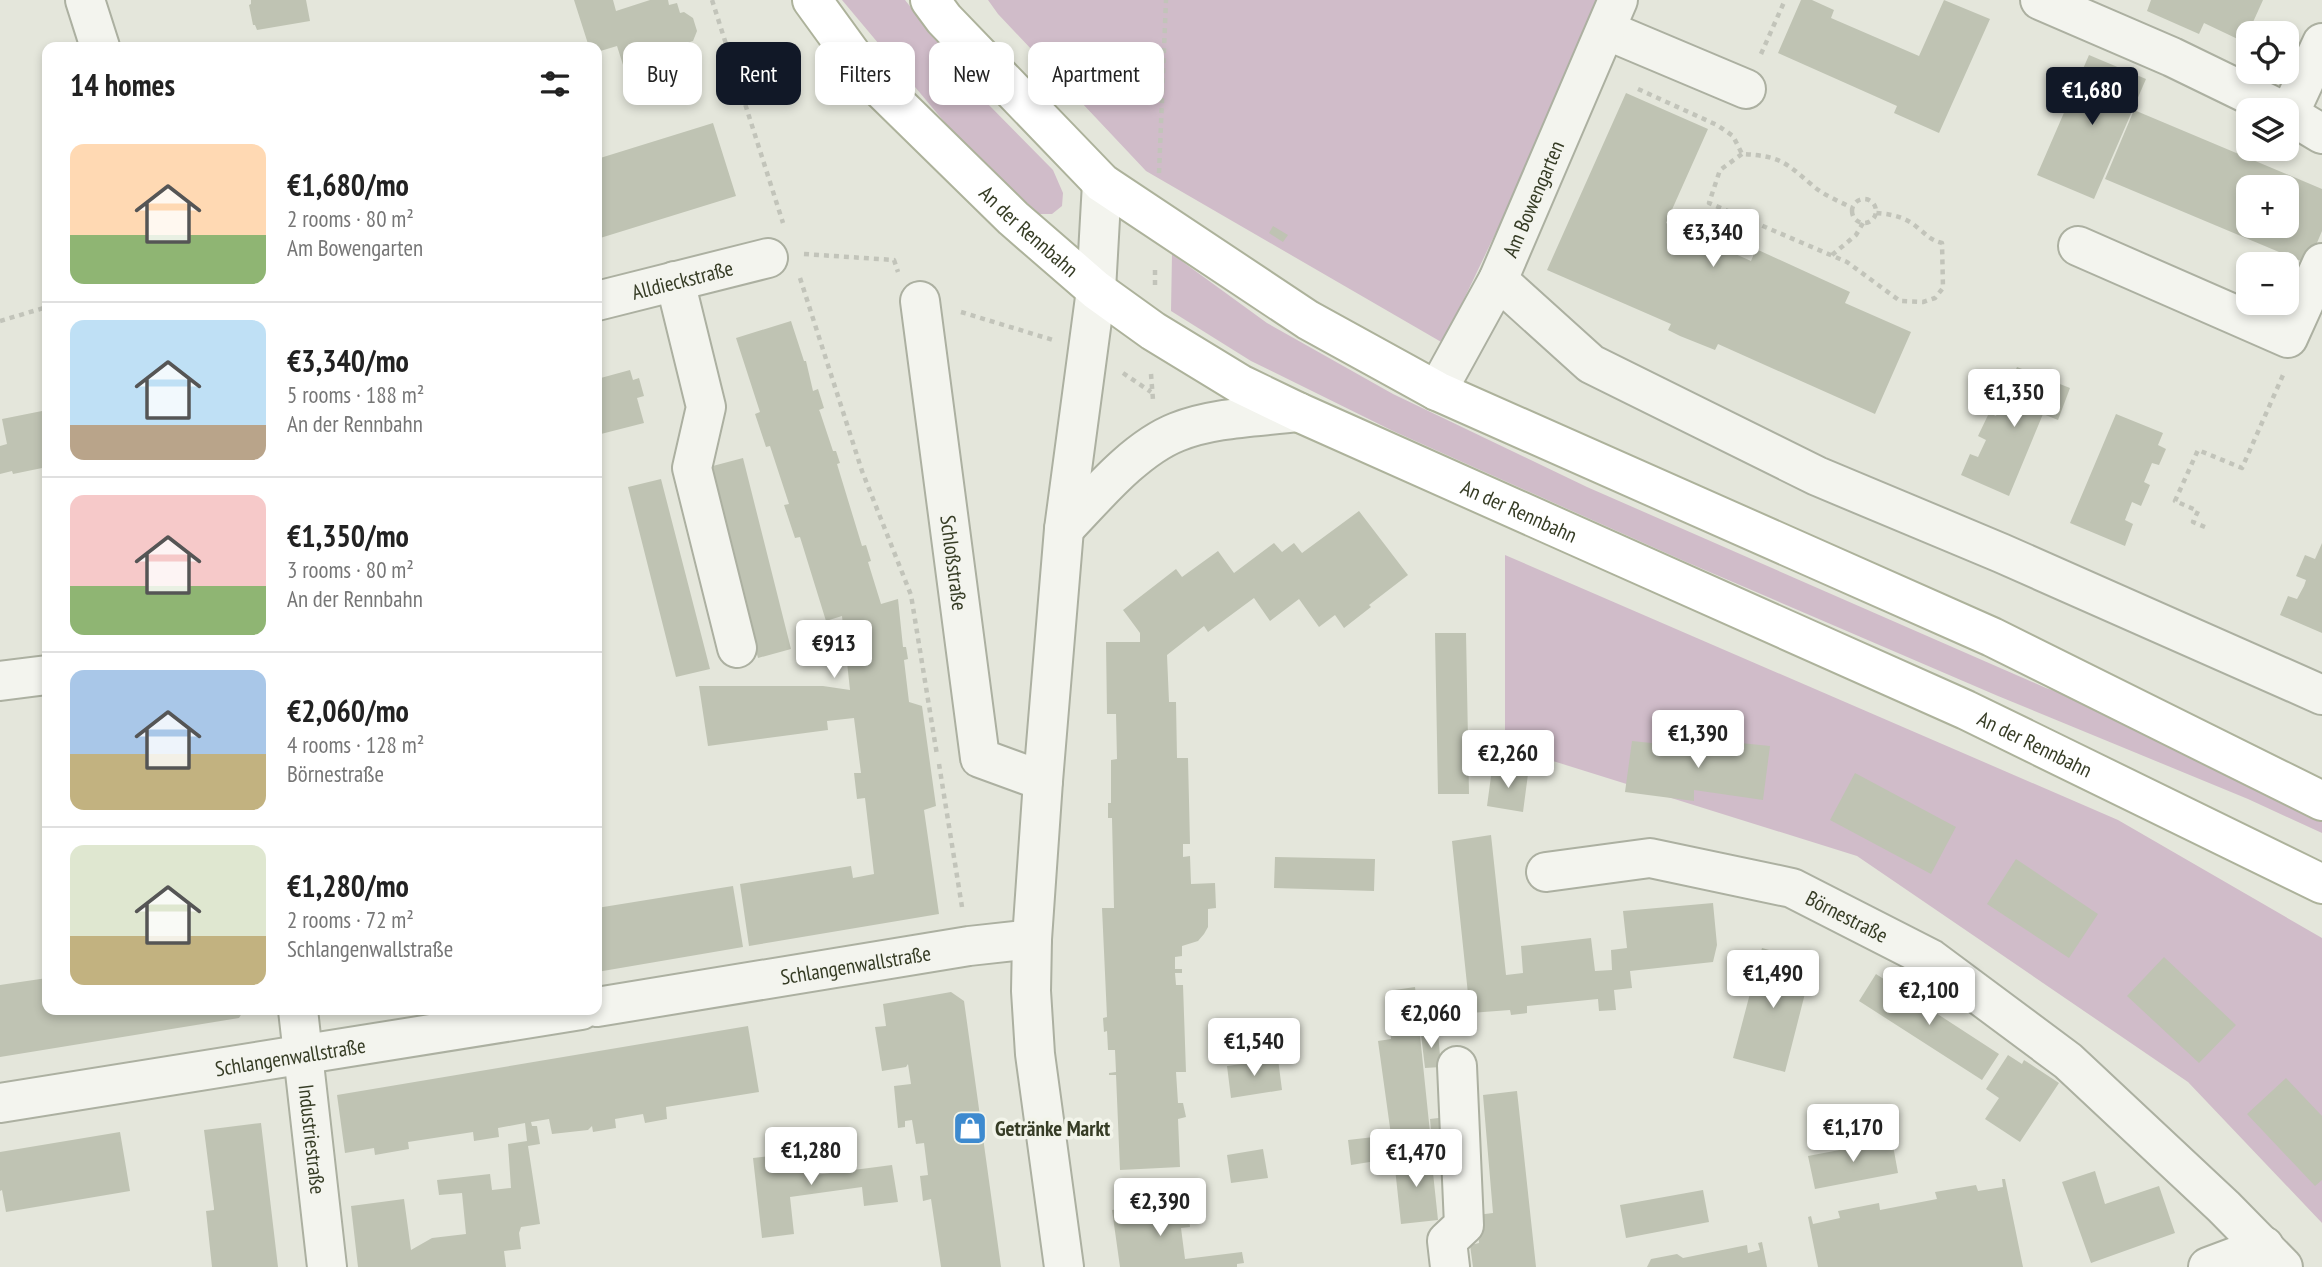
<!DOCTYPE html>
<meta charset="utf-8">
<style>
body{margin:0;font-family:"PT Sans Narrow",sans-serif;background:#f2f2f2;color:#222;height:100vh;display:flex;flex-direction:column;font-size:26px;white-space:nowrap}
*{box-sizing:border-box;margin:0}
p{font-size:23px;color:#767676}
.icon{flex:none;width:38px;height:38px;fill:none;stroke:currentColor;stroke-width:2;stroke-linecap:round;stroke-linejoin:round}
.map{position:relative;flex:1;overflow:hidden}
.details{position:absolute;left:42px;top:42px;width:560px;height:973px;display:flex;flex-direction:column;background:#fff;border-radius:14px;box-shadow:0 4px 10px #0003}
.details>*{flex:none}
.hud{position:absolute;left:623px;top:42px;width:665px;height:63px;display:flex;gap:14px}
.fabs{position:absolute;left:2236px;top:21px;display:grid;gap:14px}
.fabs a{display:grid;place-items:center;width:63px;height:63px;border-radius:14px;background:#fff;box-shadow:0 4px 10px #0003;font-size:35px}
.price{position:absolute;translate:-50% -60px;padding:0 16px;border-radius:7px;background:#fff;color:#222;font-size:23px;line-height:46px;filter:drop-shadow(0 2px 4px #0008)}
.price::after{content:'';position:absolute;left:50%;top:42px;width:21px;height:16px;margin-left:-10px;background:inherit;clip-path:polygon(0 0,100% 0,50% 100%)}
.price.selected{background:#111827;color:#fff}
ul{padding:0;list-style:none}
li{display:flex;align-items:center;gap:21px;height:175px;padding:0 28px}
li+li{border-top:2px solid #e0e0e0}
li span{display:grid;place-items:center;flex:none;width:196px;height:140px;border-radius:14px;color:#555}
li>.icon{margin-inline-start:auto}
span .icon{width:84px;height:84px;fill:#fffc;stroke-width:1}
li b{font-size:30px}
h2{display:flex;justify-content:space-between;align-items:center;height:84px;padding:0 28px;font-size:30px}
.tag{padding:0 24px;border-radius:14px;background:#fff;box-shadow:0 4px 10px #0003;font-size:24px;line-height:63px}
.tag.selected{background:#111827;color:#fff}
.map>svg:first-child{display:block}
.green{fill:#d0bcc9}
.building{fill:#bfc3b3;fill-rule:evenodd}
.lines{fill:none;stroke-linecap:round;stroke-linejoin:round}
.minor-casing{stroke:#acb0a1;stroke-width:42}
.major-casing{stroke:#adb29b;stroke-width:42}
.path{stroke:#c2c4ba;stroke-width:4.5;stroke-dasharray:5 5;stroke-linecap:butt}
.minor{stroke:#f3f4ee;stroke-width:38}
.major{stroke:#fff;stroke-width:38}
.labels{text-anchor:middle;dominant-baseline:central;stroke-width:7;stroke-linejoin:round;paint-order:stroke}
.street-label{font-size:21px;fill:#363c25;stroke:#f2f4ea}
.poi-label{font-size:21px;font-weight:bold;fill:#363c25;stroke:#f2f4ea;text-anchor:start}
</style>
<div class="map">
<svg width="2322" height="1267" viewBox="0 0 2322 1267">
<rect width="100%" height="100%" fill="#e4e6db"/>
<path class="green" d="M842,0h63l80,101 68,69 10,23 -1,13 -10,8h-13l-82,-77z
M988,0h619l-164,343 -297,-172 -148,-157z
M1172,254l95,69 126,71 194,93 459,201 42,14 234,117v14l-74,-34 -250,-103 -314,-135 -291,-130 -142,-70 -80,-50z
M1505,555l613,265 204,118v285l-134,-141 -331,-226 -352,-110z"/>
<path class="building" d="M251,0h55l4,21 -53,9 -2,-5h-2l-4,-20 2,-1z
M574,0h39l3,11 34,-11h18l1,5 8,-2 3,10 4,-1 9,6 4,13 -4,10 -3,1 8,28 -67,20 -14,-44 -20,6v-5h-8z
M1801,0h11l22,10 -3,8 88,38 25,-56 46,19 -51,114 -45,-20 3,-7 -119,-53z
M2151,0h112l-19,42 -40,-19 -5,11 -52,-23z
M2089,55l57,24 -52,120 -57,-24z
M1626,93l82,36 -42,94 85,38 5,-12 94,43 -5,11 66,29 -36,82 -157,-70 -3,6 -35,-14 -12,-6 3,-6 -124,-54z
M2134,110l188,79v42l-14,33 -203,-85zM2249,187h38v39h-38z
M713,123l23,73 -139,43v-80z
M1273,226l15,9 -5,7 -14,-9z
M791,321l13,40h2l7,30 5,-2 6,19 -5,2 1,2 13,39h3l4,12 -3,1 25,82 4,-1 5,16 -3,1 13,42 17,-5 5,48h3l2,12 -4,1 5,42 13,4 14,100 -12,4 15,104 -190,32 -9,-62 111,-18 2,12 21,-4 -9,-76 -8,1 -3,-26h7l-7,-55 -27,3 1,9 -120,16 -9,-60h124l27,4 -8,-74 -16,5 -26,-84 -5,1 -11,-33 5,-1 -19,-58 -4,1 -11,-33 5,-2 -24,-74z
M2017,367l53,21 -12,32 -15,-6 -34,82 -48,-21 9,-21 8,3 8,-17 -8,-4 11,-23 7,3 7,-18 -7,-2 8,-20 8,3z
M630,370l3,10 6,-2 5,18 -7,2 7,25 -47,12v-56z
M47,410v57l-34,7 -1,-3 -12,3v-28l7,-2 -5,-25z
M2116,414l47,19 -5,12 8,4 -7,16 -7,-2 -8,19 6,3 -9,21 -9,-4 -7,18 8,4 -8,22 -55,-23z
M743,458l48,191 -33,9 -49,-191z
M661,479l49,190 -34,8 -48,-190z
M1359,511l49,64 -39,30 2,2 -27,21 -9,-13 -16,12 -20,-28 -29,22 -16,-23 -46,34 -4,-6 -37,29 2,47h7l1,56h11l2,86h-7v13l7,-1 1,28 24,-1 1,25 -8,1v18l-4,7 -6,7 -16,5v10l-7,1v12h7v4h-7l1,12h7l3,87h-10l2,31h5l3,14 -8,2 2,48 -60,3 -4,-95h-7v-2l7,-1 -1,-22h-7l-1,-19 -3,1 -1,-14 4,-1 -5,-109h12l-2,-90h-4v-15h3v-43l6,-1 -1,-45h-9l-1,-72h34v-9l-17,-23 53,-41 6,8 36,-26 16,22 40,-30 8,9 12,-9 8,10z
M2322,543v90l-42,-18 8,-19 9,3 7,-13 2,-6 -10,-4 9,-21 10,4z
M1435,633h31l3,161h-31z
M1701,739l69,7 -7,54 -69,-10v11l-69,-9 7,-51 68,7z
M1492,769l36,5 -5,38 -36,-6z
M1855,773l101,54 -25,47 -101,-54z
M1491,835l15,140 17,-2 -2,-27 70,-8 4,33 17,-1 -1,-20 16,-2 -4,-37 90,-8 4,42 -4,17 -83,9 2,17 -18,2 2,20 -17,1 -1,-12 -71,7v7l-16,2 -1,-5 -40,3 -18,-172z
M1275,857l100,2 -1,32 -100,-3z
M2016,859l82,55 -29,44 -82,-54z
M733,886l10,61 -146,25v-64z
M1762,948l51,14 -28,110 -52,-14z
M2164,957l72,68 -37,38 -72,-67z
M1876,974l123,80 -17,26 -123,-79z
M47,978v32h197l-5,8 -239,39v-72z
M1415,987l17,165 -81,13 -3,-25 43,-5 -13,-94 13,-2 -3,-48z
M951,992l13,9 37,266h-60l-10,-68 -8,2 -3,-25 8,-1 -4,-32 -8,1 -4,-24 -7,1v6l-7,1 -4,-42 17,-2 -3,-20 -2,3 -24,4 -7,-44 11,-1 -3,-22z
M748,1026l11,66 -93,15 1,12 -22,4 -2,-9 -28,5 1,9 -23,4 -1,-6 -4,4 -36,4 -3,-15 -18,3 1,4h5l3,18 -12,2 12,78 -19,3 -2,6 2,16 -17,2 2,16h-148l-7,-61 53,-7 7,51 21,-12 34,-4 -4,-41 -23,2 -2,-15 53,-6 2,16 19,-2 -3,-44 19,-3 -2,-18 -27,5 1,9 -25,4 -1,-9 -65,10 1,7 -34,6 -1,-7 -29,5 -8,-58z
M1438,1033l3,34 -16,1 -4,-34z
M2008,1055l14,9 2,-4 35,23 -39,59 -35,-23 14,-21 -13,-9z
M1278,1059l4,31 -51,8 -4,-32z
M2286,1078l36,38v64l-7,6 -68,-72z
M1517,1091l19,176h-63l-3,-22 9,-2 -2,-28 16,-2 -10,-118z
M1447,1117l3,34 -17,1 -3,-33z
M261,1123l17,144h-66l-6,-56 8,-1v-2l-10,-78z
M120,1132l10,59 -124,21 -4,-22 -2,1v-39z
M1892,1140l6,33 -83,16 -7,-33z
M1263,1149l5,29 -37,5 -4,-28z
M812,1151l3,24 77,-10 6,37 -34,4 -2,-19 -72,10 4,37 -32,4 -9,-80z
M1431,1154l7,66 -37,4 -7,-65z
M2095,1171l10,33 54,-18 16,47 -84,30 -29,-81z
M2002,1179h3l18,88h-205l-10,-50 3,-1 2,8 27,-6 -2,-7 41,-8 1,7 57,-11 -2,-7 41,-7 2,6 25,-4z
M1703,1190l6,32 -83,16 -6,-33z
M1187,1200l3,27 -9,1 4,31 57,-7 2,11 -7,1v3h-117l-8,-57z
M1762,1242l5,25h-120l4,-8 26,-5 6,4 64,-13 1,8 12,-3 -2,-7z"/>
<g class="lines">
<g class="minor-casing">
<g id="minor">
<path d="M85,0l15,47"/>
<path d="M2040,0l132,57 109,53"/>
<path d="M1606,30l140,59"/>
<path d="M2287,113l35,21"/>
<path d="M2289,114l33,-71"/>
<path d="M2078,246l210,92 34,-75"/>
<path d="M1498,280l93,84 226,112 184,77 321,142"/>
<path d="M675,281l31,126 -14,61 45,180"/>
<path id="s1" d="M597,301l171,-43"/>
<path id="s2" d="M920,301l60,457 63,23"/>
<path id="s3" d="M1437,391l61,-111 120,-280"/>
<path d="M1064,529c31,-32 70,-80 113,-97 37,-15 82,-15 121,-20"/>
<path d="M0,681l47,-6"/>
<path id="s4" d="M1546,872l104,-14 142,30 139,71 137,102 156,146 59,60"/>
<path id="s5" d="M597,1007l372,-61 63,-7"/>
<path id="s6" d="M298,1010l29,257"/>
<path id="s7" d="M0,1103l581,-93"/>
<path d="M1064,1267l-29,-213 -4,-63 1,-52 11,-158 21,-252 32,-239 6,-107"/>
<path d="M1450,1267l-3,-26 17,-16 -7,-159"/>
<path d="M2208,1267l56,-21"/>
</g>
</g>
<g class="major-casing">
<g id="major">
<path id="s8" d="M812,0l53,73 148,145 83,72 57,41 87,53 58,28 668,298 356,174"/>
<path d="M930,0l14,19 158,164 206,137 129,71 555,246 330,164"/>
</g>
</g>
<path class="path" d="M712,0l71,223
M1761,54l24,-54
M1638,89l79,36 16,11 9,18c38,2 43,8 70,31 11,10 27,16 40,23
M1742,154l-22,16 -11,33 138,59 53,39 23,1 12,-4 8,-10 -1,-45c-12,-3 -15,-8 -24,-15 -12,-11 -27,-14 -42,-15
M1159,173l7,-173
M1852 211a12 12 0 1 1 24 0a12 12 0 1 1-24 0Z
M804,254l90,6 4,12
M1832,255l24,-20 7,-12
M800,278l62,193 49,124 26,160
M1155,285v-19
M961,312l92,28
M0,321l47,-14
M1123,373l28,19
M1151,374l2,26
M2205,527l-12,-5 5,-11 -23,-10 23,-51 44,18 41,-93
M939,764l23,143"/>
<use href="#minor" class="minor"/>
<use href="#major" class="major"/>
</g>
<defs>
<g id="shop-square" transform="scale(1.75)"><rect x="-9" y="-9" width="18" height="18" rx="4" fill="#3d8acf" stroke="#f2f4ea"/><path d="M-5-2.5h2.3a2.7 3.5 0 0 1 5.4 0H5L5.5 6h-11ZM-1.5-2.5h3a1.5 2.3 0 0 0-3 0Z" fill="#fff"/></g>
</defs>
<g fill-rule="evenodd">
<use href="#shop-square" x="970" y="1128"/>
</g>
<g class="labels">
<g class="street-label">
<text stroke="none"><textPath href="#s3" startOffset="215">Am Bowengarten</textPath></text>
<text stroke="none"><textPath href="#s8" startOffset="318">An der Rennbahn</textPath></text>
<text stroke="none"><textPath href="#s1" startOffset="88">Alldieckstraße</textPath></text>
<text stroke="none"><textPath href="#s8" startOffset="886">An der Rennbahn</textPath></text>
<text stroke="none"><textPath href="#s2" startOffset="264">Schloßstraße</textPath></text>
<text stroke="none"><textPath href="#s8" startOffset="1452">An der Rennbahn</textPath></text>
<text stroke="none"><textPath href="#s4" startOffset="312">Börnestraße</textPath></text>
<text stroke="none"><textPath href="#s5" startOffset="262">Schlangenwallstraße</textPath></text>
<text stroke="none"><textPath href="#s7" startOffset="294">Schlangenwallstraße</textPath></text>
<text stroke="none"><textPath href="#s6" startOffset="130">Industriestraße</textPath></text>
</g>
<g class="poi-label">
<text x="995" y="1128">Getränke Markt</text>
</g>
</g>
</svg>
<div class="fabs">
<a><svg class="icon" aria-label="locate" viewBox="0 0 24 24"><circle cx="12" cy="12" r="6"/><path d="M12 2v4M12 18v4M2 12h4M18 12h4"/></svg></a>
<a><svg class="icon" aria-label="layers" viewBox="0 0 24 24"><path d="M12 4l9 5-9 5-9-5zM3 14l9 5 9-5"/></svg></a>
<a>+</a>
<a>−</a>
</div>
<b class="price selected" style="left:2092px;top:127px">€1,680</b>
<b class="price" style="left:1713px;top:269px">€3,340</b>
<b class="price" style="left:2014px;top:429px">€1,350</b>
<b class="price" style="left:834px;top:680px">€913</b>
<b class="price" style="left:1698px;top:770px">€1,390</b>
<b class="price" style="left:1508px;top:790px">€2,260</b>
<b class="price" style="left:1773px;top:1010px">€1,490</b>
<b class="price" style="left:1929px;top:1027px">€2,100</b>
<b class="price" style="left:1431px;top:1050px">€2,060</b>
<b class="price" style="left:1254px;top:1078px">€1,540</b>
<b class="price" style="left:1853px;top:1164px">€1,170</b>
<b class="price" style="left:811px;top:1187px">€1,280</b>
<b class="price" style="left:1416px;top:1189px">€1,470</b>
<b class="price" style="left:1160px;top:1238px">€2,390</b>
<div class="hud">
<a class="tag">Buy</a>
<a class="tag selected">Rent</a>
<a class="tag">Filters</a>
<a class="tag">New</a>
<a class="tag">Apartment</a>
</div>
<section class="details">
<h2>14 homes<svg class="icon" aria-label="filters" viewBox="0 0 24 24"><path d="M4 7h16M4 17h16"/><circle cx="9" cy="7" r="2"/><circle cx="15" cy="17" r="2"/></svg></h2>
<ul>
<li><span style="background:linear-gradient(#ffd9b3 65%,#8fb573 0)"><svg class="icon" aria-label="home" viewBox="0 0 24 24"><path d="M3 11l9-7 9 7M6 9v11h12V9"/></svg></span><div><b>€1,680/mo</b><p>2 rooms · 80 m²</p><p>Am Bowengarten</p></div></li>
<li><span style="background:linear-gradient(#bfe0f5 75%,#b9a48a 0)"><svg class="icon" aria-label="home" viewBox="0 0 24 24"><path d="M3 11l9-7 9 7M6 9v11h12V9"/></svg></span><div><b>€3,340/mo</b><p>5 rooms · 188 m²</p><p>An der Rennbahn</p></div></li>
<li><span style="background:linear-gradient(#f6c9c9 65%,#8fb573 0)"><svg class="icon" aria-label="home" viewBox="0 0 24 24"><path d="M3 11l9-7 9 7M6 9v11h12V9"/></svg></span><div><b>€1,350/mo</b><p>3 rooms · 80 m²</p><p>An der Rennbahn</p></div></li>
<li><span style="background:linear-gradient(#a9c7e8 60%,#c2b280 0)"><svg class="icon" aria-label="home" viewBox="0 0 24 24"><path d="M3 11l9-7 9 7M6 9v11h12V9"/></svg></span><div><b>€2,060/mo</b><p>4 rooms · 128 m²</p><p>Börnestraße</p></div></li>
<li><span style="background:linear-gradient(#dfe7d0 65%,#c2b280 0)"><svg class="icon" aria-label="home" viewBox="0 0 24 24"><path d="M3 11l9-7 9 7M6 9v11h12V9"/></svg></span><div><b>€1,280/mo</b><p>2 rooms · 72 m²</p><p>Schlangenwallstraße</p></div></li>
</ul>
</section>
</div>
